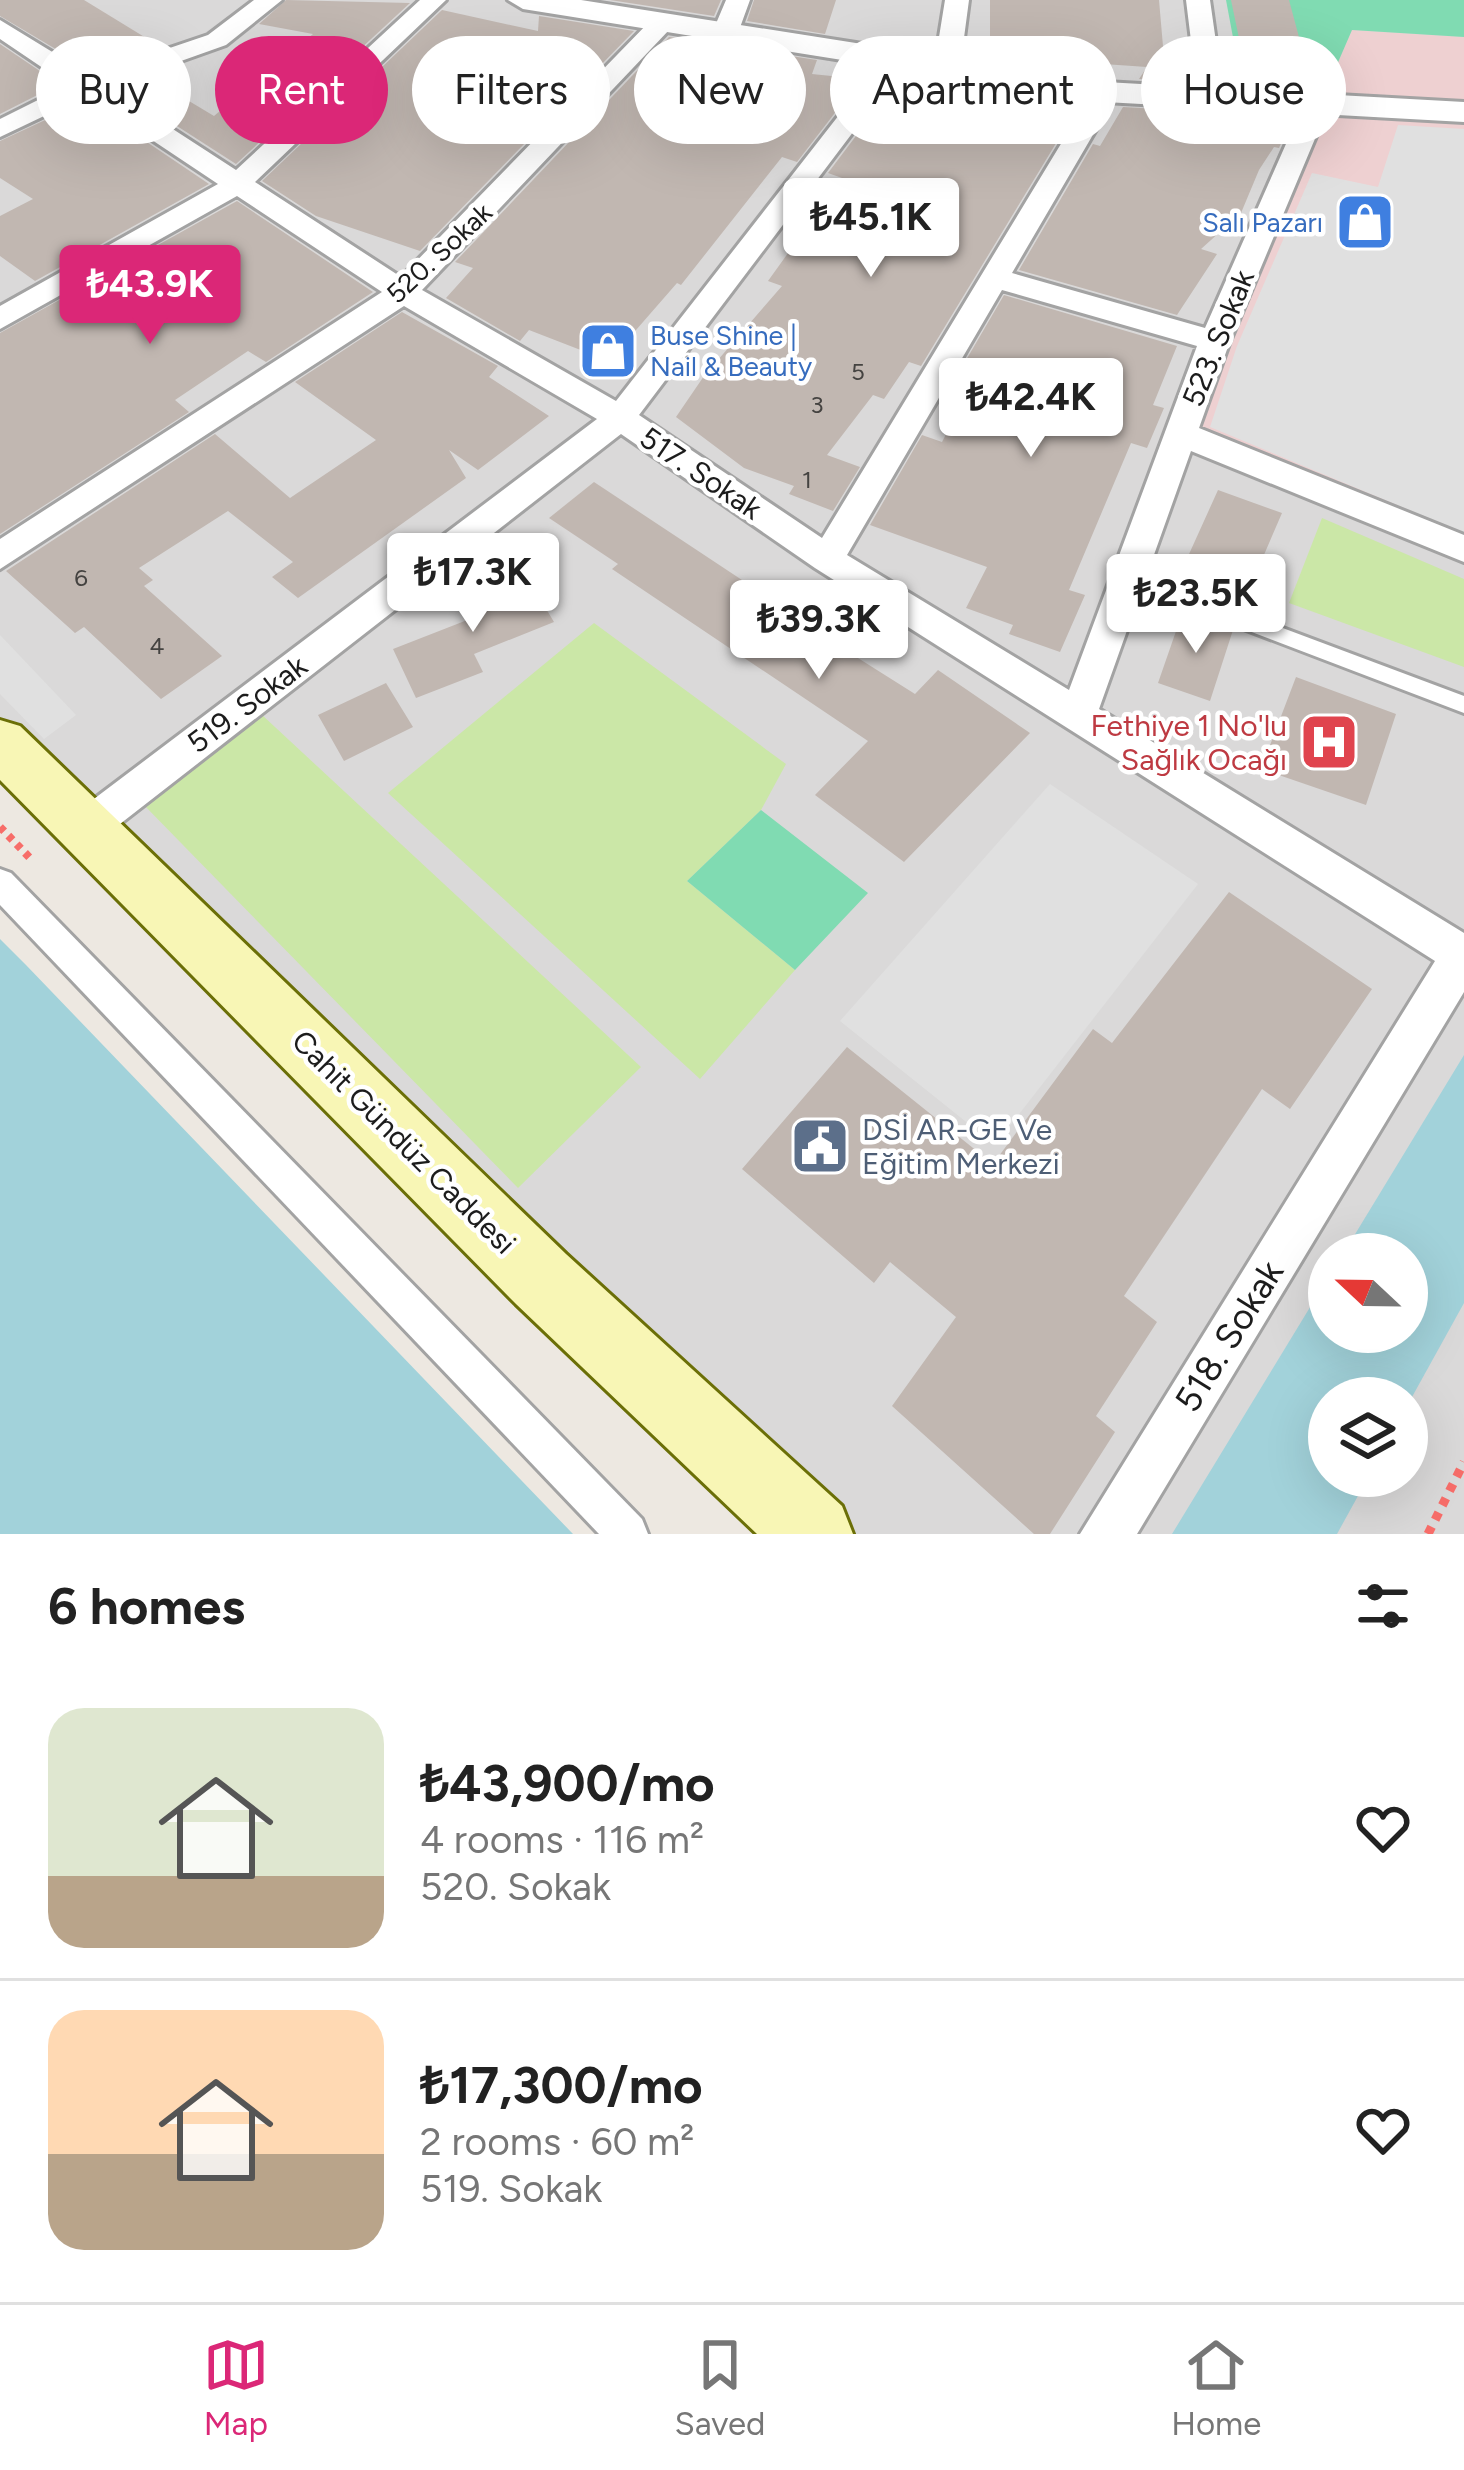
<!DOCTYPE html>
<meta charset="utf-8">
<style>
body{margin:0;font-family:Figtree,sans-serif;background:#f6f6f6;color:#222;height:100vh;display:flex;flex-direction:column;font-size:45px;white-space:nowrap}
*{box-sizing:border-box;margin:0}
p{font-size:39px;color:#767676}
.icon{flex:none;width:66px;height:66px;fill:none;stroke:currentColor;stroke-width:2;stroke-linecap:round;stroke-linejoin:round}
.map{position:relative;height:1534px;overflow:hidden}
.sheet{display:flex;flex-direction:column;background:#fff;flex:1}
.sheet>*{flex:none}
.hud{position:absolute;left:36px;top:36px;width:1392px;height:108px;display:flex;gap:24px}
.needle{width:78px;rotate:292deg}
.tools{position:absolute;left:1308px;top:1233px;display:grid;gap:24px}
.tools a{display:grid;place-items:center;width:120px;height:120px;border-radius:50%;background:#fff;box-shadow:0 12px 48px #0002;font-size:60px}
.price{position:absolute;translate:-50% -102px;padding:0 27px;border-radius:12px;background:#fff;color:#222;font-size:39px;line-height:78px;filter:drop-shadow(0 3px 6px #0008)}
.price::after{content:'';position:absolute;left:50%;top:72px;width:36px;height:27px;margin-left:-18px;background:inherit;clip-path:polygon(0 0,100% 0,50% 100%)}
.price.active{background:#db2777;color:#fff}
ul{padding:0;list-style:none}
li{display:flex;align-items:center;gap:36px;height:300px;padding:0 48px}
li+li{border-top:3px solid #e0e0e0}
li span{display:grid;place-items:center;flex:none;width:336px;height:240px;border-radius:36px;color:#555}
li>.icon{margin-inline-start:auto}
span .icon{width:144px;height:144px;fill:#fffc;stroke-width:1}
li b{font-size:51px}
h2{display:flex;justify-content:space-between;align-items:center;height:144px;padding:0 48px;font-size:51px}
.tag{padding:0 42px;border-radius:54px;background:#fff;box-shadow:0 12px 48px #0002;font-size:42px;line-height:108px}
.tag.active{background:#db2777;color:#fff}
.tab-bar{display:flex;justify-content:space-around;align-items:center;height:168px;border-top:3px solid #e0e0e0;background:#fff;font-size:33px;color:#767676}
.tab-bar a{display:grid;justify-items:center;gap:6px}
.tab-bar .active{color:#db2777}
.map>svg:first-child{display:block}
.residential{fill:#dad9d9;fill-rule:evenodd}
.commercial{fill:#eed0d1}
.grass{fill:#cbe7a7}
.pitch{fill:#80dbb2}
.parking{fill:#e0e0e0}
.water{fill:#a2d2da}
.building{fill:#c1b7b1}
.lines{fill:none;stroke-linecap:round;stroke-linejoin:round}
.service-casing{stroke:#a3a3a3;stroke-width:6}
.pedestrian-casing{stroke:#a3a3a3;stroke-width:6}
.minor-casing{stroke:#a3a3a3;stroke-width:6}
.tertiary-casing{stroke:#a3a3a3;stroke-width:6}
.secondary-casing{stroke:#6b6f07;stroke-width:6}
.path-far1{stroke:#f76d69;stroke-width:8;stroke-dasharray:6 6;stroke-linecap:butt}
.path{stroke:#f76d69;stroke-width:9;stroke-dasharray:8 8;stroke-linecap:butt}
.service{fill:#fff;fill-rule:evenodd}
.pedestrian{fill:#fff;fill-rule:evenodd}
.minor{fill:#fff;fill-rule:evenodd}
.tertiary{fill:#fff;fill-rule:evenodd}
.secondary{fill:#f8f6b5;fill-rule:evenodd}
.labels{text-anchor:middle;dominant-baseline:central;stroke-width:9;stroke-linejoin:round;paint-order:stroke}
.number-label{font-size:24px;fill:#454341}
.far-shop-label{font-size:27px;fill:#366cbe;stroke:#fff;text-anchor:end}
.far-street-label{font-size:27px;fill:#1c1c1c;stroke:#fff}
.street-label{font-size:30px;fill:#1c1c1c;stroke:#fff}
.health-label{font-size:30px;fill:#be3a42;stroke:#fff;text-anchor:end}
.service-label{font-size:30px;fill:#4e5e75;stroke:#fff;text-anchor:start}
.near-street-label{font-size:36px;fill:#1c1c1c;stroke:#fff}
</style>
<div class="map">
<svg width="1464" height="1534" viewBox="0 0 1464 1534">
<rect width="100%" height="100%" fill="#ede8e1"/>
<path class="residential" d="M0,0h1464v1534h-696l-768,-791zM1329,1254h78v78h-78zM1329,1398h78v78h-78z"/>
<path class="commercial" d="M1352,30l112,7v512l-284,-116z"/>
<path class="grass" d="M1322,518l142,61v88l-175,-64z
M594,623l192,141 -25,46 -74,71 108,89 -95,109 -312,-286z
M261,714l380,353 -123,121 -377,-386z"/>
<path class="pitch" d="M1226,0h238v37l-112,-7 -23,53 -88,-3z
M761,810l107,83 -73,77 -108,-89z"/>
<path class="parking" d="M1398,125l66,4v404l-254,-106 27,-81 75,-173 66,14z
M0,635l76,80 -32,24 -44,-45z
M1050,784l148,100 -203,261 -155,-124z"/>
<path class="water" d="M0,939l26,26 547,569h-573z
M1464,1055v248l-57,103v-8h-78v78h40l-32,58h-165l157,-258v56h78v-78h-64z"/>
<path class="building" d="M0,0h84l67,41 -29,18 -31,11 -91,-54z
M286,0l124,3 -174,161 -118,-76 31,-11 65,39 99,-82 -54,-10z
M610,0h111l-7,16z
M754,0h82l-11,34 -78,-13z
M990,0h169l7,81 -27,-2 8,-12 -73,-5 -6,10 -78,-13z
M1231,0h58l24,89 -64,-3z
M442,10l96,21 1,-15 95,15 -214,220 -104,-35 -54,-35z
M669,37l148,23 -5,14 49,5 -64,83 -15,-5 -101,128 -4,-2 -68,78 -80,-31 -9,11 -74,-43 27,-30 -18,-6z
M0,44l59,40 -59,30z
M918,82l73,21 -1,-15 63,10 -18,31 26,6 -140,231 -12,-4 -25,37 -11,-4 -46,60 33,12 -27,44 -44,-17 5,-8 -50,-18 -68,-51 28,-41 78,-90 -14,-5 74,-103 -14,-5 68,-90z
M86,101l123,83 -174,97 -35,-25v-40l33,-17 -33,-21v-37z
M1123,107l86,5 49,12 -2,-9 37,2 -14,31 -5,-1 -15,23 -18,43 -40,36 16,5 -40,61 -158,-45 74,-126 7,2z
M237,201l136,91 -107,70 -18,-11 -73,49 14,12 -189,122v-201z
M1004,295l173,51 -24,59 11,3 -17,40 -16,-5 -62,147 16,5 -25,57 -51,-18 4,-9 -47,-17 21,-41 -117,-42 52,-90 20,7 30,-58 -17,-5z
M402,312l96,54 -9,11 60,39 -71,54 -29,-20 17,28 -168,120 -26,-21 21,-15 -65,-51 -89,57 14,12 -9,6 78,70 -61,43 -77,-72 -9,6 -69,-62 209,-137 75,64 86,-58 -81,-58z
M594,482l148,98 -3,3 176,111 23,-24 92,63 -126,129 -89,-67 53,-54 -256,-172 6,-5 -69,-46z
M1218,490l64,23 -41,95 -50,-19 7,-21 -13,-5z
M524,572l30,50 -80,32 9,18 -67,26 -23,-49 82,-32 -12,-20z
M1183,611l50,19 -23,71 -52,-18z
M1296,677l100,37 -30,91 -105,-36z
M386,683l27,44 -69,34 -26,-46z
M1229,892l143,97 -82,120 -28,-20 -138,207 33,26 -61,94 19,16 -65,102h-16l-142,-128 64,-89 -66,-55 -16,21 -132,-114 105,-122 146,117 100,-135 19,14z"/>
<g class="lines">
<g class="service-casing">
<path id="service" d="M1128,570l336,126v17l-343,-131 -3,-5 3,-5z"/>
</g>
<g class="pedestrian-casing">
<path id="pedestrian" d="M0,869l11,4 631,646 6,15h-49l-599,-629z"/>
</g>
<g class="minor-casing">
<path id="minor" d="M254,0h28l-56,45 -118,42 128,83 184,-170h26l-191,182 146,95 251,-258h18l4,5 -4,5 -248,261 194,111 269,-345h18l4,5 -4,5 -264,349 183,123 274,-452h18l4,6 -106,181 193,55 99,-225 13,-8 13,8 -100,238 -31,87 265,107v27l-273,-111 -92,258 365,224v59l-327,542h-57l355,-573 -620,-393 -194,-134 -519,404 -14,5 -14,-5 -6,-12 6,-12 523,-395 -193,-113 -404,263v-30l382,-247 -145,-96 -237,133v-23l218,-122 -132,-88 -86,41v-18l68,-34 -68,-46v-19l90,55 118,-40zM1002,290l195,56 -128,344 -222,-135z
M726,0h24l-12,33 -13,8 -13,-8z
M945,0h24l-9,68 -13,8 -13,-8z
M1186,0h24l14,98 -4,6 -9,2 -13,-8z"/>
</g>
<g class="tertiary-casing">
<path id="tertiary" d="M508,0h73l524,82 359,20v20l-359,-20 -582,-93z"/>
</g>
<g class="secondary-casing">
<path id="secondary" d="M0,720l20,6 546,528 276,252 11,28h-96l-241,-230 -516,-524z"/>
</g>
<path class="path-far1" d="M0,827l30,31"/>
<path class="path" d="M1428,1534l36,-72"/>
<use href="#service" class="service"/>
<use href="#pedestrian" class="pedestrian"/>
<use href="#minor" class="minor"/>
<use href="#tertiary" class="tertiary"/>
<use href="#secondary" class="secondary"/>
</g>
<defs>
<g id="shop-square" transform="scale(3)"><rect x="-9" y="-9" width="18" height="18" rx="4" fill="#3f7fe0" stroke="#fff"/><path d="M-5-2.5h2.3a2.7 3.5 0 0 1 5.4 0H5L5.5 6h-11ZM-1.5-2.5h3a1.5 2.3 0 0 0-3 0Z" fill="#fff"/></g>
<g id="hospital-square" transform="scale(3)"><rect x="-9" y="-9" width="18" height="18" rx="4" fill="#e0444e" stroke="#fff"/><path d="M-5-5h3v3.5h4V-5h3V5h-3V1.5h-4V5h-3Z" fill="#fff"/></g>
<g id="civic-square" transform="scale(3)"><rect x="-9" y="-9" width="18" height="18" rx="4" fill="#5c6f8a" stroke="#fff"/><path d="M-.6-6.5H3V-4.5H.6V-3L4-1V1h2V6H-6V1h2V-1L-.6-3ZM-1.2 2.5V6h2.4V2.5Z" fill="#fff"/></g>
</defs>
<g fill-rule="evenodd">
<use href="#shop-square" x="1365" y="222"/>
<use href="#shop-square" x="608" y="351"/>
<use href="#hospital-square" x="1329" y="742"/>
<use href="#civic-square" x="820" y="1146"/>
</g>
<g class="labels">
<g class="number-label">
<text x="858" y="371">5</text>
<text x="817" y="404">3</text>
<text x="807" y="479">1</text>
<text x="81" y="577">6</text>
<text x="157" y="645">4</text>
</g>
<g class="far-shop-label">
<text x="1323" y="222">Salı Pazarı</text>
<text x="650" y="335" text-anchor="start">Buse Shine |<tspan x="650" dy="31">Nail &amp; Beauty</tspan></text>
</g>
<g class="far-street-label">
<text transform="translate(439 253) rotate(-43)">520. Sokak</text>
</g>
<g class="street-label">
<text transform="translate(1218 338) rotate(-68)">523. Sokak</text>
<text transform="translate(701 473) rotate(34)">517. Sokak</text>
<text transform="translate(247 704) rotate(-37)">519. Sokak</text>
<text transform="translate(404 1142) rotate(45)">Cahit Gündüz Caddesi</text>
</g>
<g class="health-label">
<text x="1287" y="725">Fethiye 1 No'lu<tspan x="1287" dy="34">Sağlık Ocağı</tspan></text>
</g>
<g class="service-label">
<text x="862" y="1129">DSİ AR-GE Ve<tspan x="862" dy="34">Eğitim Merkezi</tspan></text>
</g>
<g class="near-street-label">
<text transform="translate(1229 1336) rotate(-58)">518. Sokak</text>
</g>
</g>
</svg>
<div class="tools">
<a><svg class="needle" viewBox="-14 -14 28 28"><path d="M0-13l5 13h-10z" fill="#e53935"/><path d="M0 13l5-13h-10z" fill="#767676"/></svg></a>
<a><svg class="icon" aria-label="layers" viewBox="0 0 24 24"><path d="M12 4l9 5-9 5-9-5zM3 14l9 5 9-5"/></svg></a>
</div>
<b class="price" style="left:871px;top:280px">₺45.1K</b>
<b class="price active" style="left:150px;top:347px">₺43.9K</b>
<b class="price" style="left:1031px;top:460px">₺42.4K</b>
<b class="price" style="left:473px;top:635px">₺17.3K</b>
<b class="price" style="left:1196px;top:656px">₺23.5K</b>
<b class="price" style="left:819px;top:682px">₺39.3K</b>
<div class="hud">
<a class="tag">Buy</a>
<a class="tag active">Rent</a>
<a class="tag">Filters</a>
<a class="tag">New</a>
<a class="tag">Apartment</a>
<a class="tag">House</a>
</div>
</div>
<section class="sheet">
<h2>6 homes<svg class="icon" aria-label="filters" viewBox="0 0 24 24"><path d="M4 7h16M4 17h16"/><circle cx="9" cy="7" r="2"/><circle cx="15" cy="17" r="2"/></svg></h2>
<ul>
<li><span style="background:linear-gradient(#dfe7d0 70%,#b9a48a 0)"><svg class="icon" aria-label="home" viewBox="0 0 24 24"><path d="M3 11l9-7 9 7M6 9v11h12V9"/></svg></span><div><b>₺43,900/mo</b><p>4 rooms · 116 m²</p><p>520. Sokak</p></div><svg class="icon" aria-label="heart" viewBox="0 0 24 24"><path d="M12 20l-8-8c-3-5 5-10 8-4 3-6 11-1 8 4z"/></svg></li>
<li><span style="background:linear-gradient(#ffd9b3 60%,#b9a48a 0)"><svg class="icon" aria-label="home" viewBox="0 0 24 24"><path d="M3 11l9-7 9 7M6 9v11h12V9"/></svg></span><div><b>₺17,300/mo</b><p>2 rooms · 60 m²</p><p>519. Sokak</p></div><svg class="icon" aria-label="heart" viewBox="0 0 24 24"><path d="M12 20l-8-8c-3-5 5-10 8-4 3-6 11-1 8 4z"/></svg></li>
</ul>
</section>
<nav class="tab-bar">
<a class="active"><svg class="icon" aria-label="map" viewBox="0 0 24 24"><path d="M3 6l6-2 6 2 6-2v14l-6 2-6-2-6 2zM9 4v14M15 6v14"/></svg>Map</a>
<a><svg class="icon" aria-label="saved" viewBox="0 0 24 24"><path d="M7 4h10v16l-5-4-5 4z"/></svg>Saved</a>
<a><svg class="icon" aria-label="home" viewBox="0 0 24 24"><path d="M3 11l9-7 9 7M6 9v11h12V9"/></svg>Home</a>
</nav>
